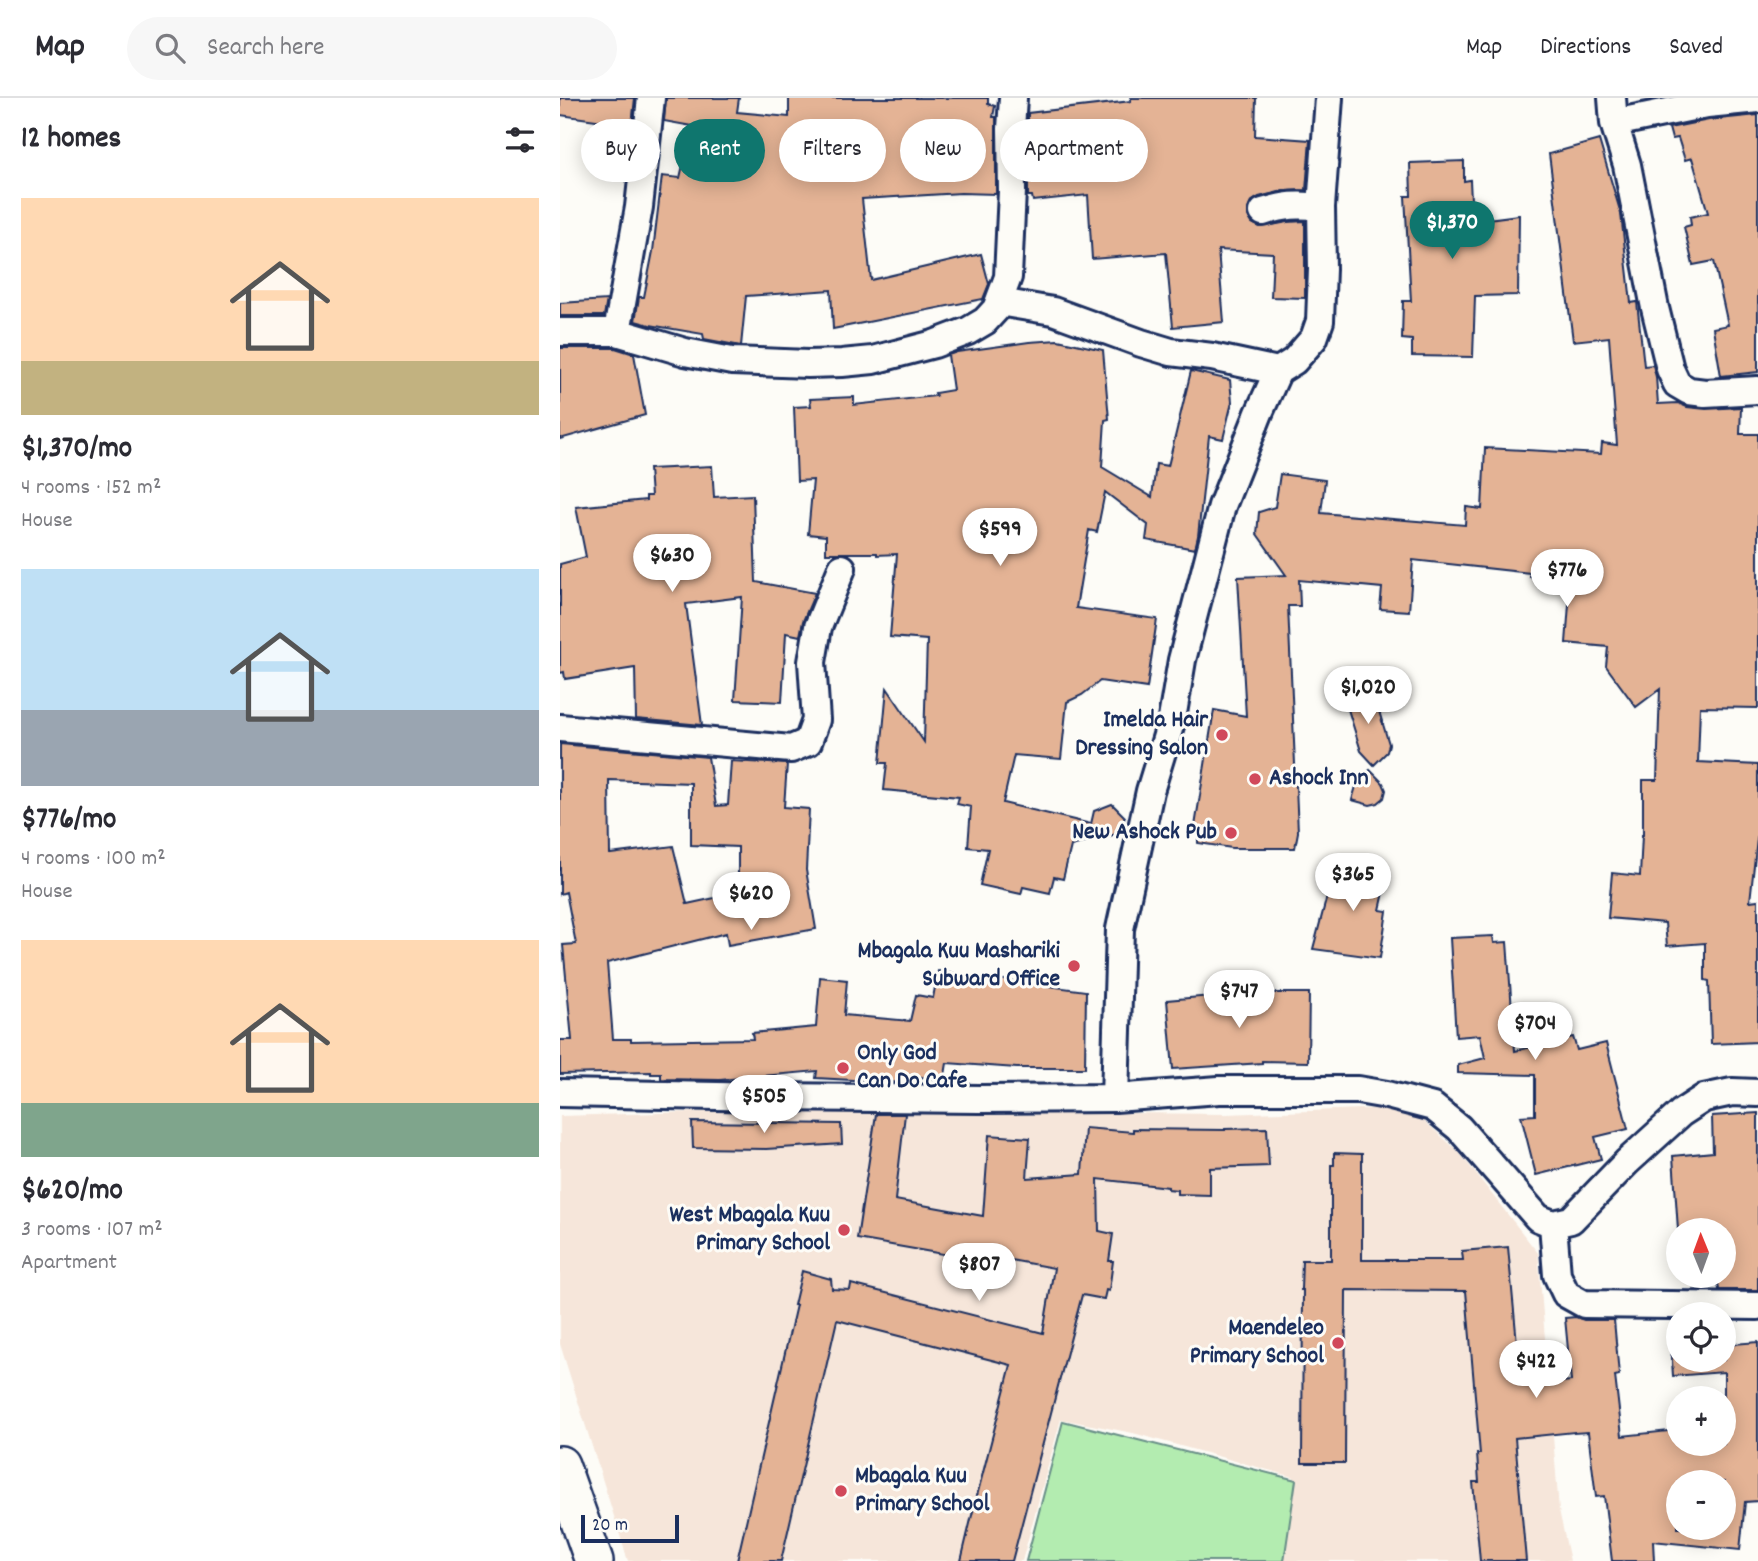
<!DOCTYPE html>
<meta charset="utf-8">
<style>
body{margin:0;font-family:Dekko,sans-serif;background:#f7f7f7;color:#2b2b33;height:100vh;display:flex;flex-direction:column;font-size:26px;white-space:nowrap}
*{box-sizing:border-box;margin:0}
p{font-size:23px;color:#7c7c81}
.icon{flex:none;width:38px;height:38px;fill:none;stroke:currentColor;stroke-width:2;stroke-linecap:round;stroke-linejoin:round}
.map{position:relative;flex:1;overflow:hidden}
.side{display:flex;flex-direction:column;background:#fff;width:560px}
.side>*{flex:none}
.guide{position:absolute;left:21px;top:21px;width:665px;height:63px;display:flex;gap:14px}
.needle{width:46px;rotate:359deg}
.controls{position:absolute;left:1106px;top:1120px;display:grid;gap:14px}
.controls a{display:grid;place-items:center;width:70px;height:70px;border-radius:50%;background:#fff;box-shadow:0 4px 18px #0003;font-size:35px}
.scale{position:absolute;left:21px;bottom:18px;width:98px;box-sizing:border-box;padding-left:7px;border:4px solid #1b2f5e;border-top:0;font-size:19px;line-height:24px;white-space:nowrap;color:#1b2f5e;-webkit-text-stroke:5px #fdfcf7;paint-order:stroke}
.price{position:absolute;translate:-50% -60px;padding:0 16px;border-radius:24px;background:#fff;color:#222;font-size:23px;line-height:46px;filter:drop-shadow(0 2px 4px #0008)}
.price::after{content:'';position:absolute;left:50%;top:42px;width:21px;height:16px;margin-left:-10px;background:inherit;clip-path:polygon(0 0,100% 0,50% 100%)}
.price.active{background:#0f766e;color:#fff}
ul{padding:0;list-style:none}
li{display:grid;align-content:center;gap:14px;height:371px;padding:0 21px}
li span{display:grid;place-items:center;height:217px;border-radius:0px;color:#555}
li>.icon{margin-inline-start:auto}
span .icon{width:126px;height:126px;fill:#fffc;stroke-width:1}
li b{font-size:30px}
h2{display:flex;justify-content:space-between;align-items:center;height:84px;padding:0 21px;font-size:30px}
.tag{padding:0 24px;border-radius:32px;background:#fff;box-shadow:0 4px 18px #0003;font-size:24px;line-height:63px}
.tag.active{background:#0f766e;color:#fff}
header{display:flex;align-items:center;gap:42px;box-sizing:border-box;height:98px;padding:0 35px;background:#fff;border-bottom:2px solid #e1e1e2}
header strong{font-size:33px}
nav{display:flex;gap:38px;margin-inline-start:auto;font-size:24px}
.search{width:490px;height:63px;background:#f7f7f7;display:flex;align-items:center;gap:18px;box-sizing:border-box;padding:0 24px;border-radius:38px;color:#7c7c81;font-size:26px}
main{display:flex;flex:1;min-height:0}
.map>svg:first-child{display:block}
.built{fill:#f6e6da}
.green{fill:#b3ecb0;stroke:#678e87;stroke-width:2}
.building{fill:#e4b395;stroke:#1b2f5e;stroke-width:2;fill-rule:evenodd}
.lines{fill:none;stroke-linecap:round;stroke-linejoin:round}
.street-casing{stroke:#1b2f5e;stroke-width:32}
.secondary-casing{stroke:#1b2f5e;stroke-width:42}
.street{stroke:#fdfcf7;stroke-width:26}
.secondary{stroke:#fdfcf7;stroke-width:37}
.poi-dot{fill:#d1495b;stroke:#fdfcf7;stroke-width:2.5}
.labels{text-anchor:middle;dominant-baseline:central;stroke-width:6;stroke-linejoin:round;paint-order:stroke}
.poi-label{font-size:24px;font-weight:bold;fill:#1b2f5e;stroke:#fdfcf7;text-anchor:end}
</style>
<header>
<strong>Map</strong>
<div class="search"><svg class="icon" aria-label="search" viewBox="0 0 24 24"><circle cx="10" cy="10" r="6"/><path d="M15 15l6 6"/></svg>Search here</div>
<nav><a>Map</a><a>Directions</a><a>Saved</a></nav>
</header>
<main>
<section class="side">
<h2>12 homes<svg class="icon" aria-label="filters" viewBox="0 0 24 24"><path d="M4 7h16M4 17h16"/><circle cx="9" cy="7" r="2"/><circle cx="15" cy="17" r="2"/></svg></h2>
<ul>
<li><span style="background:linear-gradient(#ffd9b3 75%,#c2b280 0)"><svg class="icon" aria-label="home" viewBox="0 0 24 24"><path d="M3 11l9-7 9 7M6 9v11h12V9"/></svg></span><div><b>$1,370/mo</b><p>4 rooms · 152 m²</p><p>House</p></div></li>
<li><span style="background:linear-gradient(#bfe0f5 65%,#9aa5b1 0)"><svg class="icon" aria-label="home" viewBox="0 0 24 24"><path d="M3 11l9-7 9 7M6 9v11h12V9"/></svg></span><div><b>$776/mo</b><p>4 rooms · 100 m²</p><p>House</p></div></li>
<li><span style="background:linear-gradient(#ffd9b3 75%,#7fa58c 0)"><svg class="icon" aria-label="home" viewBox="0 0 24 24"><path d="M3 11l9-7 9 7M6 9v11h12V9"/></svg></span><div><b>$620/mo</b><p>3 rooms · 107 m²</p><p>Apartment</p></div></li>
</ul>
</section>
<div class="map">
<svg width="1198" height="1463" viewBox="0 0 1198 1463">
<rect width="100%" height="100%" fill="#fdfcf7"/>
<filter id="ink" filterUnits="userSpaceOnUse"><feTurbulence type="fractalNoise" baseFrequency=".0143" numOctaves="2"/><feDisplacementMap in="SourceGraphic" scale="14" xChannelSelector="R" yChannelSelector="G"/><feConvolveMatrix kernelMatrix="1 2 1 2 8 2 1 2 1" color-interpolation-filters="sRGB"/></filter>
<g filter="url(#ink)">
<path class="built" d="M271,1010l164,7 129,-2 102,1 163,-6 34,12 35,31 80,102 21,257 11,51h-287l11,-84 -161,-44 -72,-14 -39,142h-394l-68,-217v-228z"/>
<path class="green" d="M503,1323l233,59 -12,81h-258z"/>
<path class="building" d="M0,0h75l-3,27 -72,-10z
M106,0h73l-2,14 52,5v-19h199v6l7,2 -2,11h3v77l-35,-1 -99,6 9,81 110,-26 8,30 -6,15 -150,30 -2,-39 -85,6 -5,50 -37,-7 -1,-5 -53,-9 -15,-4 4,-24h5l9,-46 9,-75 18,2 12,-52 -28,-5z
M571,0h125l-1,38 55,4 -4,50 -23,1 -24,6 -8,5 -3,7v7l4,7 8,4 28,-5 17,-1v77l-34,-1 2,-44 -55,-3 6,72 -51,5 -7,-74 -74,6 -4,-64 -55,6 -1,-5h-4v-83l103,-12z
M1198,17v257l-37,4 -8,-48 15,-3 -14,-64 -21,4 -9,-38 7,-2 -1,-8 18,-4 -16,-55 -7,2 -7,-22 -6,1 -3,-11 40,-8z
M1039,42l22,74 10,89 6,-1 7,64 9,-1 3,12 2,27 20,-1 9,4 19,2 35,-2 -1,27h18v274l-58,-1 -2,55 60,3v65l-8,71 8,-1v142l-47,2 -2,-63 -4,-1v-37l-38,3 -2,-23 -57,-5 4,-45 28,3 2,-41h1v-55h14l3,-91 -24,18 -30,-41 2,-19 -42,-4 5,-65 -41,-1v-4l-117,-13 -4,51 -29,-2 2,-21 -83,-8 1,26h-12l10,226 -3,16h-63l-34,-5v-16l-3,-1 19,-116 32,6 -8,-139 48,-2 -29,-41 2,-22 16,-5 5,-33 45,6 -4,33 144,12 1,-18 16,2 3,-61 116,6 1,-11 15,2 -8,-108 -36,4 -24,-187z
M904,63v20l6,-1 2,41 47,-6 -1,80 -43,1 -2,61 -61,-1v-16l-10,-1 1,-38h8l-6,-105h6l-1,-33z
M47,202l-3,16h-44v-13z
M498,242l45,10 6,69 -4,1 -3,47 50,30 4,-33 12,2 23,-95 39,9 2,22 -9,37 -14,-3 -11,100 -3,13 -49,-9 2,-15 -43,-33 -8,40 -8,-2 -13,78 81,11 -10,69 -47,-7 -18,14 -15,7 -6,57 -47,-4 -11,48 88,21 3,-13 18,-7 13,13 -6,13 5,2 -53,14 -8,33 -9,-2 -4,16 -27,-6 -2,7 -41,-9 8,-36 -20,-2 3,-40 -14,-3 2,-7 -75,-7 3,-27h-7l7,-75 37,54 3,-102 -37,-3 7,-83 -20,1v-2h-51v-17l-18,-2 5,-54 -16,1 -3,-74 17,-1 -1,-7 44,-2v8l82,-9 -1,-3 18,-3 -5,-35 9,-3 72,-10z
M0,250h55l19,6 11,61 -85,24z
M152,368l2,31 39,-2 3,87 59,11 -12,28 -3,15 -14,-3 -4,69 -47,-2 7,-103 -56,7 16,121 -66,-6 -1,-51 -70,11 -1,-7 -4,1v-109l26,-7 -10,-50 70,-7v-4h5l-2,-27z
M783,595l31,2 15,49 -2,8 -13,13 -13,-14z
M0,646l148,13 8,49 12,-1 3,-44 56,3 -3,43 25,2 -3,61 10,59 -88,16 -2,-12 -119,30 6,76h18v2l122,-2 -1,-6 64,-6 4,-50 27,3 -3,35 66,6 6,-26 17,3 5,-27 148,20 -1,77h-68l-70,-5 -3,18 -35,-6 -1,8 -92,-5 1,-7 -97,9 -59,-1v-5h-10v-2l-91,2v-34h12l-9,-95 13,-1 -10,-52 -6,2zM49,682l82,3v62l47,2v46l-51,11 -14,-58 -63,8z
M810,672l13,13 3,7 -2,8 -6,5 -8,2 -18,-5 5,-17z
M776,764l52,13 -8,35 7,1 -7,47 -67,-9z
M933,838l1,7 13,-1 8,109 58,-14 4,13 29,-7 22,86 -33,8 6,22 -65,16 -15,-59 14,-1v-40l-77,-2v-8l27,-7 -5,-23 -24,2 -6,-99z
M703,895h46l-1,69 -46,-1v2l-89,6 -6,-69 44,-4v2l52,-2z
M1198,1015v177h-39l-2,-14h7v-46h-46l-5,-74 40,-4 -1,-36z
M316,1016h29l-10,86 88,16 6,-81 41,3 -3,40 55,-4 3,-46 48,4v-3l92,1v-1l42,-1 2,38 -59,2v27l-33,-1v-4l-9,-1v-2l-70,-8 1,52 14,3 -4,27h4l-4,30 -3,-1 -2,9 -22,-4 -70,266h-51l11,-46 39,-150 -174,-45 -56,241h-44l59,-256h-2l8,-34 29,8 1,10 18,1 1,-6 192,49 11,-65 -70,-13 -1,6 -126,-22z
M132,1024l149,2 1,20 -76,5 -73,-1z
M774,1055l28,1v106h101l-1,-9 46,-4 13,139 50,-5 -6,-63 11,-1 8,3h30l5,55 -4,1 7,60 56,-6v14h46v-72l-51,4 -3,-46 8,-1v31h46v-35h9l1,19 24,-2v159l-13,1 -5,48 -87,-9 1,20h-42l-8,-65 -8,1 -8,-65 -14,1v-1l-59,6 11,123h-46l-7,-79h6l-2,-28h3l-14,-163 -120,-1 -1,173h-43l1,-173h-2l1,-30h29v-95h3zM1118,1384h46v46h-46z"/>
<g class="lines">
<g class="street-casing">
<path id="street" d="M1052,0l2,25 13,42 28,143 15,61 7,15 12,7 16,2 53,-3
M1054,25l93,-19 51,-5
M703,114c23,-7 34,-8 58,-5
M439,204l54,9 88,32 30,9 41,5 66,14
M0,234h57l68,20 47,9 76,3 34,-1 31,-3 61,-16 34,-13 17,-10 11,-12 12,-32 4,-86 -1,-62 2,-31
M57,234l22,-125 12,-109
M0,630l231,21 17,-7 8,-22 -4,-58 6,-35 24,-59
M0,995l209,4 211,2 135,-1 104,-8h139l29,5 46,12 26,21 79,90 15,6 18,-4 56,-58 54,-49 23,-15 28,-6 26,1
M555,1000l5,-169 30,-138 22,-72 10,-59 40,-154 37,-93 19,-42 16,-10 20,-23 6,-17 2,-52 -1,-62 8,-109
M993,1126l4,51 9,19 18,10 174,2"/>
</g>
<g class="secondary-casing">
<path id="secondary" d="M0,1367l34,96"/>
</g>
<use href="#street" class="street"/>
<use href="#secondary" class="secondary"/>
</g>
</g>
<g class="poi-dot">
<circle cx="662" cy="637" r="7"/>
<circle cx="695" cy="681" r="7"/>
<circle cx="671" cy="735" r="7"/>
<circle cx="514" cy="868" r="7"/>
<circle cx="283" cy="970" r="7"/>
<circle cx="284" cy="1132" r="7"/>
<circle cx="778" cy="1245" r="7"/>
<circle cx="281" cy="1393" r="7"/>
</g>
<g class="labels">
<g class="poi-label">
<text x="648" y="623">Imelda Hair<tspan x="648" dy="28">Dressing Salon</tspan></text>
<text x="709" y="681" text-anchor="start">Ashock Inn</text>
<text x="657" y="735">New Ashock Pub</text>
<text x="500" y="854">Mbagala Kuu Mashariki<tspan x="500" dy="28">Subward Office</tspan></text>
<text x="297" y="956" text-anchor="start">Only God<tspan x="297" dy="28">Can Do Cafe</tspan></text>
<text x="270" y="1118">West Mbagala Kuu<tspan x="270" dy="28">Primary School</tspan></text>
<text x="764" y="1231">Maendeleo<tspan x="764" dy="28">Primary School</tspan></text>
<text x="295" y="1379" text-anchor="start">Mbagala Kuu<tspan x="295" dy="28">Primary School</tspan></text>
</g>
</g>
</svg>
<div class="controls">
<a><svg class="needle" viewBox="-14 -14 28 28"><path d="M0-13l5 13h-10z" fill="#e53935"/><path d="M0 13l5-13h-10z" fill="#7c7c81"/></svg></a>
<a><svg class="icon" aria-label="locate" viewBox="0 0 24 24"><circle cx="12" cy="12" r="6"/><path d="M12 2v4M12 18v4M2 12h4M18 12h4"/></svg></a>
<a>+</a>
<a>−</a>
</div>
<div class="scale">20 m</div>
<b class="price active" style="left:892px;top:163px">$1,370</b>
<b class="price" style="left:440px;top:470px">$599</b>
<b class="price" style="left:112px;top:496px">$630</b>
<b class="price" style="left:1007px;top:511px">$776</b>
<b class="price" style="left:808px;top:628px">$1,020</b>
<b class="price" style="left:793px;top:815px">$365</b>
<b class="price" style="left:191px;top:834px">$620</b>
<b class="price" style="left:679px;top:932px">$747</b>
<b class="price" style="left:975px;top:964px">$704</b>
<b class="price" style="left:204px;top:1037px">$505</b>
<b class="price" style="left:419px;top:1205px">$807</b>
<b class="price" style="left:976px;top:1302px">$422</b>
<div class="guide">
<a class="tag">Buy</a>
<a class="tag active">Rent</a>
<a class="tag">Filters</a>
<a class="tag">New</a>
<a class="tag">Apartment</a>
</div>
</div>
</main>
